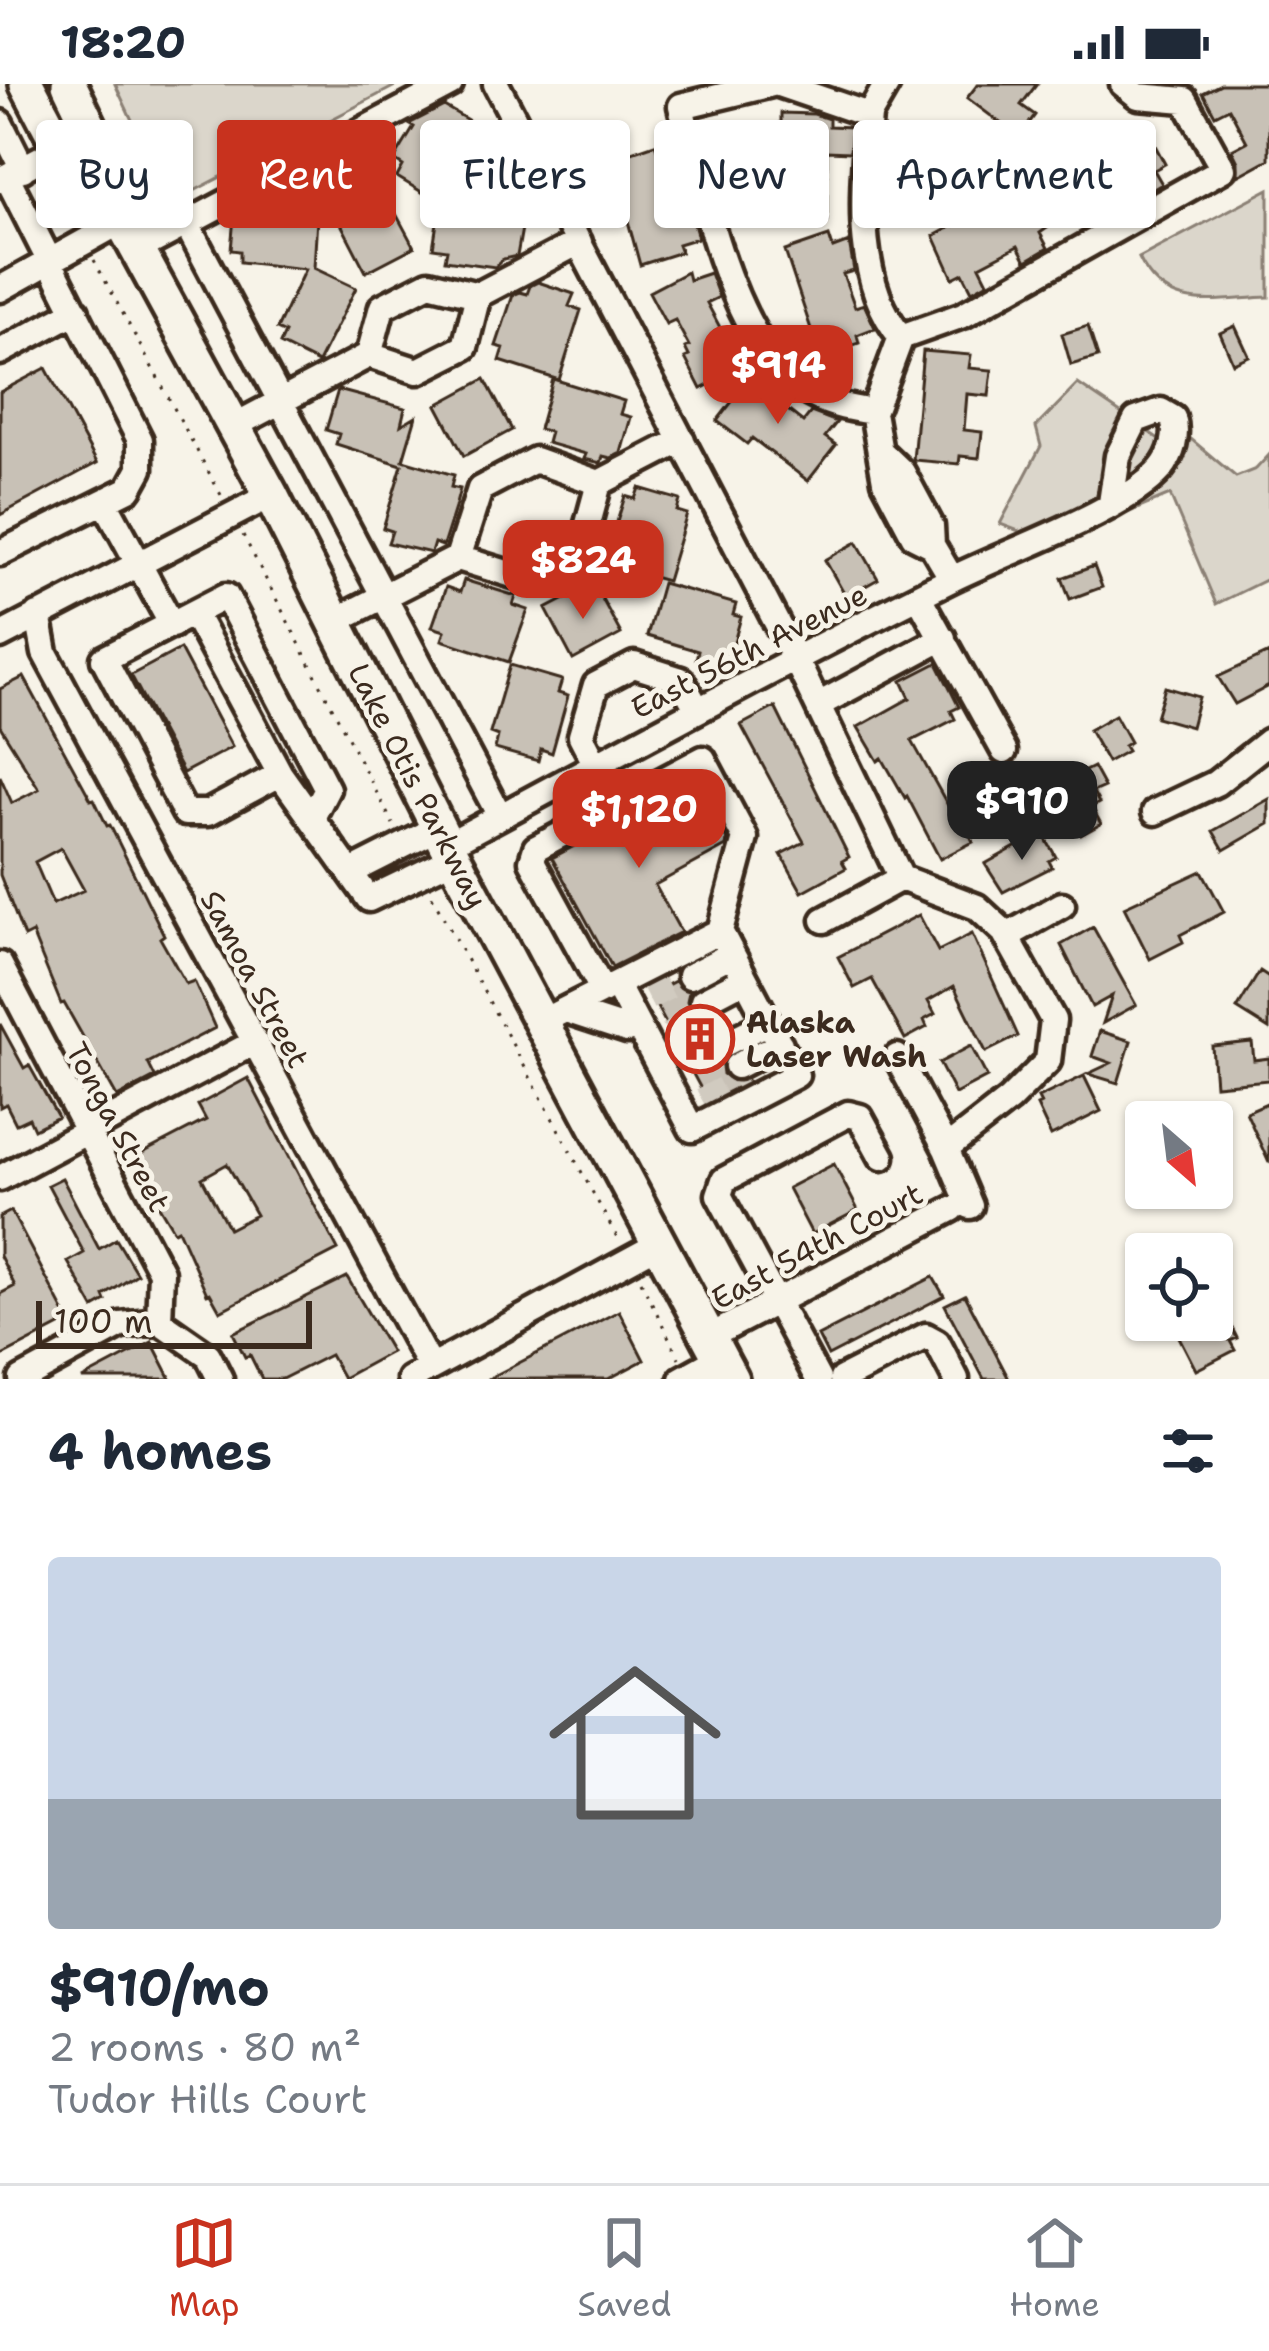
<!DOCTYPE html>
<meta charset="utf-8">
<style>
body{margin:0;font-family:"Shantell Sans",sans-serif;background:#f2f2f3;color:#1f2937;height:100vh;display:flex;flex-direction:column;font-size:45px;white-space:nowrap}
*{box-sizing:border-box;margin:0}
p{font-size:39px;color:#747a83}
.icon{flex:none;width:66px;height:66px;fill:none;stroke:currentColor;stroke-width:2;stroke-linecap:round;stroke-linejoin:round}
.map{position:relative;height:1295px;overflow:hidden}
.sheet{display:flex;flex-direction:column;background:#fff;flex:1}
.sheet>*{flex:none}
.banner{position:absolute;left:36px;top:36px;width:1197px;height:108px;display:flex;gap:24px}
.needle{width:78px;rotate:152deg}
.controls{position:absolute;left:1125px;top:1017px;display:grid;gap:24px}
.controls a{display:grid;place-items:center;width:108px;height:108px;border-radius:12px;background:#fff;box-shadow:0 3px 9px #0004;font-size:60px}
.scale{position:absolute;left:36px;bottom:30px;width:276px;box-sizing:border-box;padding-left:12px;border:6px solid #3b2a1e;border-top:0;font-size:33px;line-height:42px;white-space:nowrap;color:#3b2a1e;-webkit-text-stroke:9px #f7f3e8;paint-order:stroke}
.price{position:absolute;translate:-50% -102px;padding:0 27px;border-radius:24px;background:#c8321e;color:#fff;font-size:39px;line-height:78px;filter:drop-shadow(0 3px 6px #0008)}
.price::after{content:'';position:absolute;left:50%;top:72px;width:36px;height:27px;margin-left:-18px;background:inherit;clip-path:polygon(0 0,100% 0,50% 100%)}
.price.selected{background:#222;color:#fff}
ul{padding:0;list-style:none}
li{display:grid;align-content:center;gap:24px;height:636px;padding:0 48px}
li span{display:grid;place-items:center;height:372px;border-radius:12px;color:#555}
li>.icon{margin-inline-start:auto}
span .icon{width:216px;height:216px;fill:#fffc;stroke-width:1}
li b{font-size:51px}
h2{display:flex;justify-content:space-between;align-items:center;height:144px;padding:0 48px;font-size:51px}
.tag{padding:0 42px;border-radius:12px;background:#fff;box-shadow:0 3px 9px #0004;font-size:42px;line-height:108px}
.tag.selected{background:#c8321e;color:#fff}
.status{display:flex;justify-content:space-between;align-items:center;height:84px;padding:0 60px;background:#fff;direction:ltr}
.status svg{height:33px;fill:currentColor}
.menu{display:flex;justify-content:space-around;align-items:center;height:168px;border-top:3px solid #e0e1e3;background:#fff;font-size:33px;color:#747a83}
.menu a{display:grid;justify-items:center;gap:6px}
.menu .selected{color:#c8321e}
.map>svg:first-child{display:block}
.green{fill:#dbd6cb;stroke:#8b8074;stroke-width:3}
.building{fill:#c8c1b6;stroke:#3b2a1e;stroke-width:3;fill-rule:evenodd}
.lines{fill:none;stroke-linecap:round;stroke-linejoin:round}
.minor-tunnel{stroke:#d1cbc0;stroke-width:24;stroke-dasharray:24 12;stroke-linecap:butt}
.minor-casing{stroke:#3b2a1e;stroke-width:33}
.major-casing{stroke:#3b2a1e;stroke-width:42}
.path{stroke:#3b2a1e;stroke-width:3;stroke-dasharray:3 9;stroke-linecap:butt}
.minor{stroke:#f7f3e8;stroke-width:24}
.major{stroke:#f7f3e8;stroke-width:33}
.labels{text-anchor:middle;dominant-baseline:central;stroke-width:10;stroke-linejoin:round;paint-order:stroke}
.street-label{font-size:30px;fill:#3b2a1e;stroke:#f7f3e8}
.poi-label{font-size:30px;font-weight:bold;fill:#3b2a1e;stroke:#f7f3e8;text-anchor:start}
</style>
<div class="status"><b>18:20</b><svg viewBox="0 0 49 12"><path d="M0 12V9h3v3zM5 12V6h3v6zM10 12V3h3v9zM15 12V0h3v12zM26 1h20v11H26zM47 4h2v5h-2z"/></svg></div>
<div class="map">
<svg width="1269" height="1295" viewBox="0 0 1269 1295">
<rect width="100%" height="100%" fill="#f7f3e8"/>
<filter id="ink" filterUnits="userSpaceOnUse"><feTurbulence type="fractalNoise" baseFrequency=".00833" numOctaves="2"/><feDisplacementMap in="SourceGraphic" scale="24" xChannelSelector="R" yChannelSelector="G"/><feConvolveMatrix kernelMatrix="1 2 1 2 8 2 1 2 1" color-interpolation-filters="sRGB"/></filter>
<g filter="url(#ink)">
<path class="green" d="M115,0h284l-228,119z
M1269,105v108c-54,2 -103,18 -130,-39z
M1078,300l81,55h32l45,38 20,-8 13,-14v123l-53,26 -46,-109 -116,49 -54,-20 41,-78 -5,-19z"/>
<path class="building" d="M978,0h59l-16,21 14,10 -16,22 -52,-39z
M1221,0h48v75l-31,17v-14l-6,-12 15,-8 -18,-34 -14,7 -12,-22z
M444,22l27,16 -5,9 11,7 -29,57 62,10 -2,9 16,3 -7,39 -14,3 -8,8 -50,-7 2,-10 -14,-2 7,-45 -43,-26 6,-11 -9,-6 20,-33 -5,-3z
M781,29l33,1 15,5v7l23,1 -2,25 -23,-1v72h-46z
M1144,41l21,39 -11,6 8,14 -22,13 -7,-12 -32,16 7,14 -22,12 -8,-16 -28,15 -10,7 8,15 -22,13 -8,-15 -38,20 8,16 -16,9 -9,-18 -10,5 -19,-42z
M943,47l34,38 -48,42 -31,-36 9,-7 -3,-4z
M655,60l5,13 15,-5 6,27 -15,5 11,34 14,-5 7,25 -20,6 3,8 -41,13 -29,-106z
M387,113l27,50 -48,25 -26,-50z
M266,116l40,6v11l11,1 -3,50 42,20 -38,75 -38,-19 5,-11 -8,-4 28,-60 -65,-7v-11l-9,-1 3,-33z
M829,152l4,12 16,-6 5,29 -11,3 12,33 9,-3 11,24 -18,7 2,8 -39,13 -35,-105z
M687,188l2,8 21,-7 9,24 -12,6 17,32 10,-5 16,25 -5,2 7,5 -51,27 -16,-31 4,-2 -4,-8 4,-2 -14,-26 -9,4 -17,-32z
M538,198l36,12 -5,12 12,4 -22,70 -59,-19 4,-13 -8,-2 17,-51 7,-3 7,2 3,-8z
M1088,242l10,31 -27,8 -9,-31z
M1235,242l14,30 -16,7 -13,-30z
M923,267l48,4 -2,13 23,2 -3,26 -22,-2 -3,36 18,2 -3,26 -19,-2 -1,8 -46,-4z
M46,284l51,95 -97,52v-123z
M758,284l23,24 -6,8 28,22 8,-10 26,10 -12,15 11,8 -28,36 -56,-43 -5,6 -30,-23z
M485,295l27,51 -48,26 -27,-51z
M553,295l71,22 -4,13 11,3 -10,36 -10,5 -8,-2 -2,7 -17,-4 2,-5 -39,-11 3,-11 -11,-3z
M338,306l67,18 -4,17 15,-9 -13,44 51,15 -3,12 9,2 -5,19 -12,38 -9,-3 -3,10 -43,-10 4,-12 -9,-3 19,-63 -66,-21 3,-10 -13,-4z
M639,404l41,12 -3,11 10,3 -20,67 -51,-14 4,-12 -12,-4 17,-55 10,3z
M857,458l21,37 -32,18 -21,-37z
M1094,482l8,21 -32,12 -8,-21z
M464,496l52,16 -3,9 15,5 -19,52 -67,-22 3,-9 -13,-4 14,-40 14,5z
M662,499l74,21 -3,11 8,2 -12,43 -14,-5 -3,8 -16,-4 2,-8 -51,-15z
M594,500l27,50 -48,26 -27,-51z
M180,565l52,98 -49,26 -52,-98z
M1269,569v33l-34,18 -17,-27z
M937,579l22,44 -8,4 4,8 -43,22 39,70 5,-3 4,9 26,-13 -7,-15 46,-20 16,31 -71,35 3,7 -33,17 -33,-63 -2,2 -23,-40 -4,3 -20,-34 52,-29 -8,-17z
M510,581l52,15 -4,13 10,3 -16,57 -11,-4 -3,12 -43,-12 3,-13 -8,-3z
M24,593l67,123 3,-1 13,27 3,-1 54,110 -4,3 26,46 8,-3 21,47 -67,35 7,14 -38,20 -53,-94 -3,1 -29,-71 -8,4 -24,-62v-99l12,27 27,-14 -39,-63v-37zM61,764l23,42 -31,14 -18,-42z
M1165,603l34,10 -8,30 -35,-10z
M775,623l74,150 -7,4 4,7 -44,24 -21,-38 23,-12 -63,-117z
M1115,631l15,27 -6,4 3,5 -20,11 -18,-32z
M1093,683l11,20 -11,5 6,11 -7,4 9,17 -20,11 -26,-49z
M696,697l31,59 -1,6 -71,39 26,47 -69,35 -60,-109z
M1269,715v25l-45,26 -11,-19z
M1042,748l14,25 -7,4 3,6 -49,25 -18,-28z
M1202,787l22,41 -44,23 3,7 -33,17 -26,-52z
M919,831l19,36 34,-17 46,102 -32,16 -32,-66 -26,15 7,13 -11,6 3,7 -22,12 -33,-60 -18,9 -16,-31z
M1093,843l43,78 -33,18 9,-27 -20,11 -31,-62z
M1260,887l9,6v52l-32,-20z
M675,897l14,11 -2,9 6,13 11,3 9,-2 7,13 -10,15 2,8 10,8 1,15 12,8 14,-1 -41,21 -58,-108z
M0,940l24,44 5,-3 29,52 -24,12 -5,-11 -13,6 -10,-20 -6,3z
M1100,947l31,10 -13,42 -30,-9 23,-11 -19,-7z
M1252,958l2,18 15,-2v22l-54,5 -3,-39z
M971,962l16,31 -32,17 -16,-31z
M1084,992l17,35 -50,25 -14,-30 4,-2 -3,-6z
M248,994l90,172 -118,61 -10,-18 -3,1 -29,-65 -4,2 -43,-72 75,-39 -8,-15zM227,1080l29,51 -27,14 -27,-51z
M1269,1018v61l-23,-51z
M834,1080l24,46 -46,24 -24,-46z
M62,1094l37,71 17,-10 21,35 -33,22 2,5 -12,7 -26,-46 16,-9 -36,-68z
M11,1127l58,110 -69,36v-63l15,-8 -15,-30v-39z
M347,1193l44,75 -48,26 -13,-23 -48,24h-20l-12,-24 -5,2 -12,-24z
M933,1193l11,19 -116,60 -10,-20z
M965,1211l44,84h-25l-39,-74z
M619,1227l25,49 -36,19h-120z
M1218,1233l4,9 7,-4 8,16 -7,3 5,9 -39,20 -17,-33z
M152,1258l19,37h-89z"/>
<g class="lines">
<path class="minor-tunnel" d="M648,914l42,-22
M668,951l42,-22
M684,981l42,-22
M702,1016l42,-23"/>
<g class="minor-casing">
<path id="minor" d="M496,0l299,574 106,220 76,29 27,25 49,88 -5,41 -39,39 -63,49 24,57
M772,0l-91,22c20,82 49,234 122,283 22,15 45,19 70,23
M778,0l91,31c-5,71 -17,163 32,222
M869,31l18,-31
M0,39l23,46
M0,96l61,-32
M186,139l314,593
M137,166l313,-166
M429,199l49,12 -13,52 -47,24 -49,-16 13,-48z
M0,205l122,-68
M478,211l101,-53
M0,268l76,-41
M232,343l137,-72
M881,368l21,20 29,54 1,19 20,34
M535,376l64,23 -18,67 -55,29 -68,-21 22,-69z
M599,399l83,-43
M105,418l67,123
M932,461l-18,-9 -29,-55 -12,-69 28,-75 62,-22 260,-146 -38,-69 -47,-4 -15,-12
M0,469l129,-64 11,-20v-29l-133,-263
M919,513l85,154
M194,530l86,160 89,125 85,-41
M38,531l7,38 385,714
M333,538l125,-64
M0,552l271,-141
M818,621l125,-67
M596,681l-15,-29 15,-51 38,-20 47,15 17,30
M280,690l-72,39h-23l-81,-154 122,-63 101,193 -14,27
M1155,728l61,-29 53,-42
M447,761c167,-90 334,-181 503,-265 55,-28 173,-68 211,-111 12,-15 17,-34 12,-51l-12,-7 -25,9 -18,36 -7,47
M353,787l85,-43
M824,836l77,-42
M1007,852l55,-31
M0,881l161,307 -2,49
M690,892l42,-22
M603,907l-71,-130 4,-13 167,-89 42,79 -25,93 76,144 -104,54 -76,-145
M703,917l42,-22
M566,926l61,20 11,-3
M541,938l179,-91
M726,959l42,-21
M897,973l49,92
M737,982l43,-22
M0,1094l255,-136
M709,1253l243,-128
M22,1295l99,-54 38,-4 49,34 12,24
M410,1295l249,-135
M682,1295l38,-21
M818,1295l-99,-184 5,-15 124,-66 12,3 22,40
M842,1295l84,-43 11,6 19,37"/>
</g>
<g class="major-casing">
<path id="major" d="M27,0l38,73 41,35 165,303 176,350 284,534
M69,0l27,56 10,52"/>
</g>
<path class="path" d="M52,97l21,39
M94,176l127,235
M243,451l150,289
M432,812l187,345
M641,1197l38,77"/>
<use href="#minor" class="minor"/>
<use href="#major" class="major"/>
</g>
</g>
<defs>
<g id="building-ring" transform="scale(3.45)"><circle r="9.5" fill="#f7f3e8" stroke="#c8321e" stroke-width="1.5"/><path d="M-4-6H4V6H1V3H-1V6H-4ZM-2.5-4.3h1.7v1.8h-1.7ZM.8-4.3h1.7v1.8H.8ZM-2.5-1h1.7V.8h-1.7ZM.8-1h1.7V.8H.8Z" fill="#c8321e"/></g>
</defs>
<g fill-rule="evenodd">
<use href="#building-ring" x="700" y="955"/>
</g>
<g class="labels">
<g class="street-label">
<text transform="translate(749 567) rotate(-27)">East 56th Avenue</text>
<text transform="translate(418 702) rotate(63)">Lake Otis Parkway</text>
<text transform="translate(255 895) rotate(62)">Samoa Street</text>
<text transform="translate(118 1043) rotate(62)">Tonga Street</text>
<text transform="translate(817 1162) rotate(-28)">East 54th Court</text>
</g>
<g class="poi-label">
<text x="746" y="938">Alaska<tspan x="746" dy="34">Laser Wash</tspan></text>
</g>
</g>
</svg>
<div class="controls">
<a><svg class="needle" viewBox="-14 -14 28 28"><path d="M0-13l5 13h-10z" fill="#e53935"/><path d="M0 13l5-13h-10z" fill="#747a83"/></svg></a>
<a><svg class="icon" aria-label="locate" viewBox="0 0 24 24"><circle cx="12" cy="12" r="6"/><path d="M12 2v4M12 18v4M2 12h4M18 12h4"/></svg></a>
</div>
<div class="scale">100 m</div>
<b class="price" style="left:778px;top:343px">$914</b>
<b class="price" style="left:583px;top:538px">$824</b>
<b class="price selected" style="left:1022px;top:779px">$910</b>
<b class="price" style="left:639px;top:787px">$1,120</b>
<div class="banner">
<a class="tag">Buy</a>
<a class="tag selected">Rent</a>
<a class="tag">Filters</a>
<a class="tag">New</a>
<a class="tag">Apartment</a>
</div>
</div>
<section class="sheet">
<h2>4 homes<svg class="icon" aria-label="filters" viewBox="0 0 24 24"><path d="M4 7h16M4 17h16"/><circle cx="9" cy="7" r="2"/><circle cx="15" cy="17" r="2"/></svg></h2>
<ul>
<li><span style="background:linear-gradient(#c9d6e8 65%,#9aa5b1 0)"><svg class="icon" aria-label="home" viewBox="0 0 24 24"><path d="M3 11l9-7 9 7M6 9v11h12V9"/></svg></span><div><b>$910/mo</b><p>2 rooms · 80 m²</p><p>Tudor Hills Court</p></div></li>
</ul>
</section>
<nav class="menu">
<a class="selected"><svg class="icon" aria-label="map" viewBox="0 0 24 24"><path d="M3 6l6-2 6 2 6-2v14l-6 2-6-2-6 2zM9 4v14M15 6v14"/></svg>Map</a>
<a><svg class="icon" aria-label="saved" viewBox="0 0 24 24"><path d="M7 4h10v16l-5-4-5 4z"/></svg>Saved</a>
<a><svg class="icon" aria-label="home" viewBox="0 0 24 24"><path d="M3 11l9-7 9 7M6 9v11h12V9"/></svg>Home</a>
</nav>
